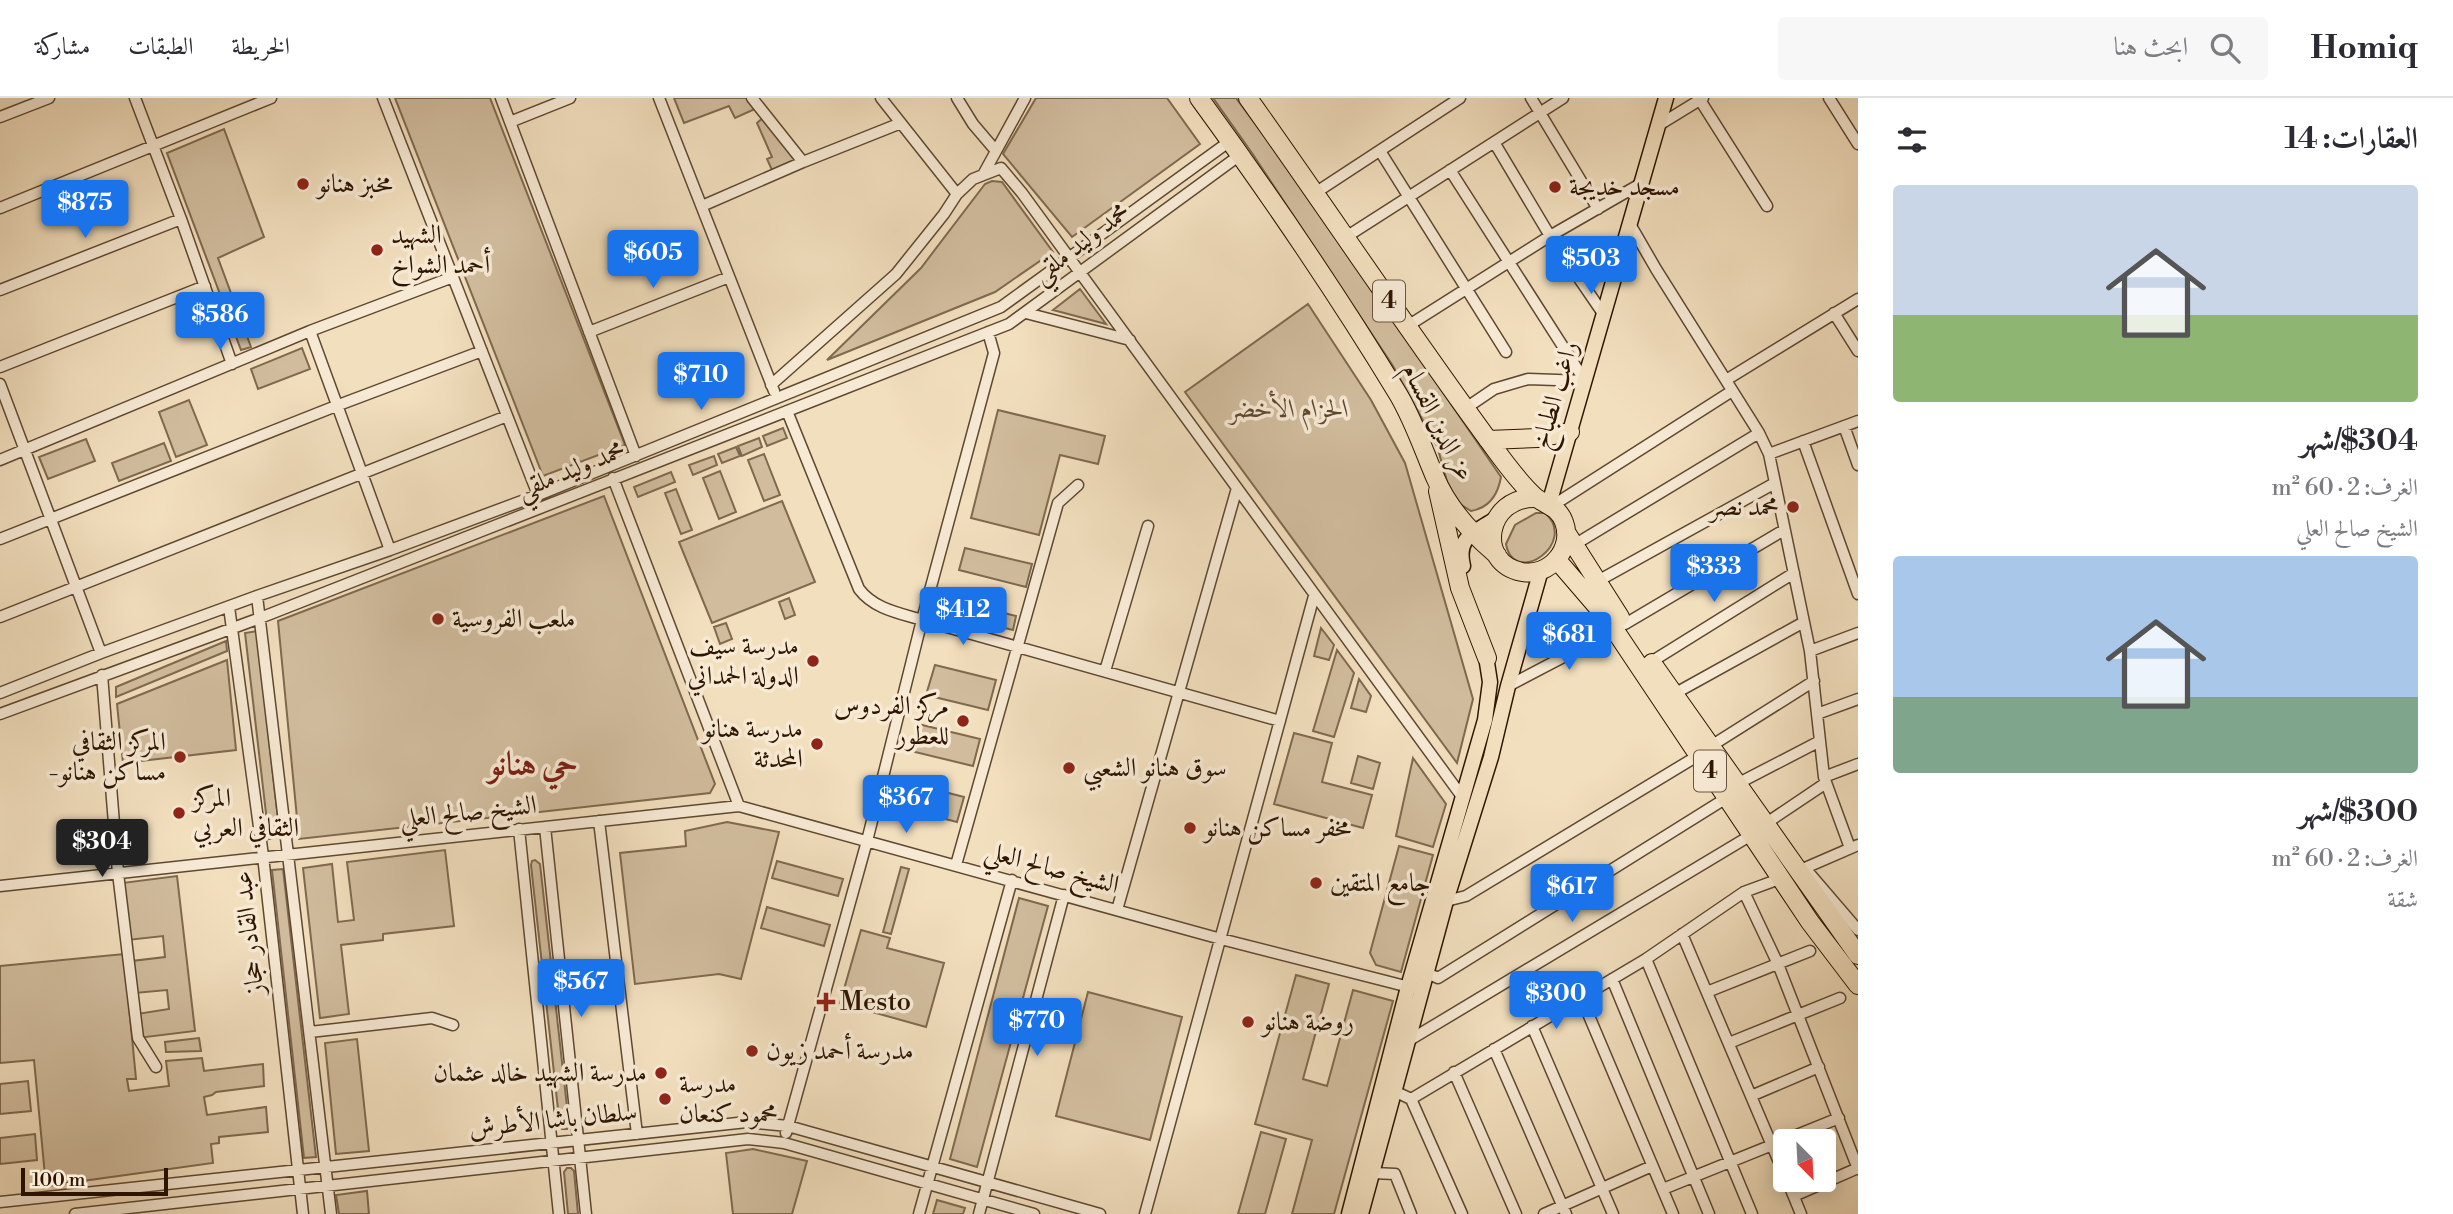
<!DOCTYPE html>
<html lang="ar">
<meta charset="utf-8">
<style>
body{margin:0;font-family:"Libre Bodoni",Amiri,serif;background:#f7f7f7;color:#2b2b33;direction:rtl;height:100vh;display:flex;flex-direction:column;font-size:26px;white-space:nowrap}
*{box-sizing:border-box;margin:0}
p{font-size:23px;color:#7c7c81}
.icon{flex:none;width:38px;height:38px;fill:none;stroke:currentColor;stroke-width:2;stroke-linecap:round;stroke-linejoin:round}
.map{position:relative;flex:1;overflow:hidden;direction:ltr}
.side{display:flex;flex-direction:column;background:#fff;width:595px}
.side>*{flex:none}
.needle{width:46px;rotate:156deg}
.fabs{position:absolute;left:1773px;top:1031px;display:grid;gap:14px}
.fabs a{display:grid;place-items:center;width:63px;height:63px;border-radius:7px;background:#fff;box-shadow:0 4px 18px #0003;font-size:35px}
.scale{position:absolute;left:21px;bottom:18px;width:147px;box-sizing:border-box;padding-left:7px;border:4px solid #2d1500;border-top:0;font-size:19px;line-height:24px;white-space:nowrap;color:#2d1500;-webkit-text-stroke:5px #f7ead5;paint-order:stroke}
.price{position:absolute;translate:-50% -60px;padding:0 16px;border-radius:7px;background:#1a73e8;color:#fff;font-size:23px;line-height:46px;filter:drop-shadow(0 2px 4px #0008)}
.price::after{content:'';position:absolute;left:50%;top:42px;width:21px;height:16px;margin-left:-10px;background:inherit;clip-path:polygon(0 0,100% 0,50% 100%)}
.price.active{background:#222;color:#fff}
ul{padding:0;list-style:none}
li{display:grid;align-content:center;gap:14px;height:371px;padding:0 35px}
li span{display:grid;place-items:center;height:217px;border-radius:7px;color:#555}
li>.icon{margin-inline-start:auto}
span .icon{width:126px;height:126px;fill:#fffc;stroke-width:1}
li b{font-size:30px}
h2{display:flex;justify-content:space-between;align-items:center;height:84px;padding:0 35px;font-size:30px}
header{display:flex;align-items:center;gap:42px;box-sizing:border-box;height:98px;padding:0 35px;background:#fff;border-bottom:2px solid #e1e1e2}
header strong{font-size:33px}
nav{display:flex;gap:38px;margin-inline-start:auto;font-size:24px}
.search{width:490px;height:63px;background:#f7f7f7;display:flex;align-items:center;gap:18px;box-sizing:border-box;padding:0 24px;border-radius:7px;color:#7c7c81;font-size:26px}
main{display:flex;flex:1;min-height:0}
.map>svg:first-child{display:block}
.green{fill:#d1bd9e;stroke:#7f694f;stroke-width:2}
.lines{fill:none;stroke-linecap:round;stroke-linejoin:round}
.minor-casing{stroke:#5e4830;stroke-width:13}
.major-casing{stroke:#2d1500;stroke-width:17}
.highway-casing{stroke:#2d1500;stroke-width:20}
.minor{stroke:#f7ead5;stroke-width:10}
.major{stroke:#f2dfbe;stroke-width:14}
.highway{stroke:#f2dfbe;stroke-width:18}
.poi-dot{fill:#8f2418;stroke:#f7ead5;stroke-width:2.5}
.labels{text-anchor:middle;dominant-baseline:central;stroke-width:7;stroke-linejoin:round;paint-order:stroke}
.shield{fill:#f7ead5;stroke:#6a5540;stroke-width:2}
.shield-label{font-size:24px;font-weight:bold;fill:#2d1500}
.poi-label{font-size:26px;fill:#2d1500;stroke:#f7ead5;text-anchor:start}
.street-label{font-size:26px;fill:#2d1500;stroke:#f7ead5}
.park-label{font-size:26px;font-style:italic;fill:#5e472f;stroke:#f7ead5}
.district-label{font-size:33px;font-weight:bold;fill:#7a1f14;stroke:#f7ead5}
</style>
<header>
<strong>Homiq</strong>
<div class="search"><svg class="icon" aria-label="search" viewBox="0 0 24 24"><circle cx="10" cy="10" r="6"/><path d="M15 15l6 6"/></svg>ابحث هنا</div>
<nav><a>الخريطة</a><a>الطبقات</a><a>مشاركة</a></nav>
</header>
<main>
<section class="side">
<h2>العقارات: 14<svg class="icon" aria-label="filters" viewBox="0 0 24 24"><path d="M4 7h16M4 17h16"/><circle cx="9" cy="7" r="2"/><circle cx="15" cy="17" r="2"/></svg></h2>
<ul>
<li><span style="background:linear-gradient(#c9d6e8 60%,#8fb573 0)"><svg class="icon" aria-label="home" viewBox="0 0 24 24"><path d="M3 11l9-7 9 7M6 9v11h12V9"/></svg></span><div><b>$304/شهر</b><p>الغرف: 2 · 60 m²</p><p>الشيخ صالح العلي</p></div></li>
<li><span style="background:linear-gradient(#a9c7e8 65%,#7fa58c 0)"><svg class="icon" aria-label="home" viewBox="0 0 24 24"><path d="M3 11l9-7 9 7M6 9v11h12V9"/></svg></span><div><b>$300/شهر</b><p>الغرف: 2 · 60 m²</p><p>شقة</p></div></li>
</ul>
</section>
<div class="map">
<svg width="1858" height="1116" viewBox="0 0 1858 1116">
<rect width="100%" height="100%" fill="#f2dfbe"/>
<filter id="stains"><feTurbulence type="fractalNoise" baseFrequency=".00286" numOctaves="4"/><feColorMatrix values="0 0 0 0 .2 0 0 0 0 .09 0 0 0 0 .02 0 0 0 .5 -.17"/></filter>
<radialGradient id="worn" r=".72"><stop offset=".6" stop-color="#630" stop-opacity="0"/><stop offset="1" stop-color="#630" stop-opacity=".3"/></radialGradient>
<path class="green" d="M395,0h95l135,347 -82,31z
M674,0h75l8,10 -22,10 -6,-12 -45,17z
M1036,0h131l33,46 -128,93 -69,-83z
M1213,0h23l74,100 191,279c-3,17 -12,31 -30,34l-19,-12 -15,-53 -44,-80 -141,-213z
M765,18l30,44 -23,10 -5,-11 5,-2 -15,-34z
M224,31l40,108 -46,21 33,89 -10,3 -74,-197z
M992,83l10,1 51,70 -58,40 -168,68 94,-92 64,-84z
M1080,191l26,35 -53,-14z
M1308,206l63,96 34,63 68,236 -16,64 -272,-371z
M302,250l8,21 -52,20 -7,-20z
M189,302l18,45 -31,12 -17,-45z
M998,312l107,26 -7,28 -38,-9 -21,80 -68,-17z
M783,330l4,10 -20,8 -4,-10z
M759,340l3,9 -20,9 -4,-10z
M86,341l9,22 -47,18 -9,-22z
M164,345l7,18 -52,20 -7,-18z
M736,349l4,9 -18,7 -4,-9z
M764,356l16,41 -16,6 -16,-41z
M714,358l3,9 -24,10 -4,-10z
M720,373l16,41 -17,7 -16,-41z
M671,374l4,10 -37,15 -4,-10z
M676,391l16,41 -11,4 -16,-41z
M604,398l111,288 -5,9 -411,46 -21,-218z
M782,403l33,81 -103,41 -33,-81z
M1536,415h9c34,30 -31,75 -39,31l9,-19z
M965,450l67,16 -6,23 -67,-17z
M789,500l6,17 -10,4 -6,-17z
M950,502l32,8 -3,13 -32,-8z
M988,511l28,7 -3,14 -29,-7z
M726,525l6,16 -12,5 -6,-17z
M1321,530l13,17 -5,15 -15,-4z
M257,533l23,206 -11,2 -24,-206z
M226,543l1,10 -111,46v-10z
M1337,552l17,23 -20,64 -21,-6z
M227,562l9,90 -113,13 -6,-59z
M935,567l61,15 -8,30 -62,-15z
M1359,581l12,17 -5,16 -15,-4z
M918,626l62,15 -7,27 -62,-15z
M1294,635l38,10 -10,39 50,13 -9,33 -89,-24z
M1358,658l22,7 -7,26 -22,-6z
M1413,660l33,46 -13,43 -37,-11z
M902,683l62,16 -7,25 -62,-16z
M727,724l52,10 -38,147 -22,-5 -84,10 -15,-131 66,-7 -1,-15z
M1399,748l34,9 -32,117 -25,-7 -6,-12z
M445,752l9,76 -71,8v6l-42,5 8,69 -29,4 -17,-150 29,-4 6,58 16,-2 -7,-58z
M535,762l5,4 29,261 -2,4h-5l-2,-2 -29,-262 1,-4z
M777,763l66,18 -5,17 -66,-18z
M901,769l8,2 -18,65 -8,-2z
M283,771l33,288 -12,1 -32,-288z
M177,778l18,155 -57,7 -1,-24 32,-5 -2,-19 -32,3 -3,-32 33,-4 -2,-21 -35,4 -6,-57z
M1019,800l29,8 -71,261 -27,-8z
M767,809l63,18 -6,21 -63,-18z
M861,832l29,8 -3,10 57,15 -18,64 -86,-24z
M124,856l12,125h-9l2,12 40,-5 -3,-25 36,-3 2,13 59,-7 1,22 -48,6 -4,3 -8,2 3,18 59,-8 2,25 -49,5v6l-8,1 2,19 -167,23 -12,-126 -34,3v-97z
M1296,877l33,9 -26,95 24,7 26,-96 40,11 -59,213h-42l20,-74 -57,-16z
M1088,894l94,25 -32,123 -94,-24z
M199,940l2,13 -35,1 -1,-10z
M357,941l12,112 -33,3 -11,-111z
M28,983l3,30 -31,3v-30z
M1261,1034l25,7 -21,75h-27z
M35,1036l2,26 -37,4v-26z
M753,1051l54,12 -15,53h-59l-7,-61z
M567,1070h4l3,3 4,43h-10l-4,-42z
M367,1093l2,23h-30l-3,-19z
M937,1102l28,8 -2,6h-30z"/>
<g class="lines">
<g class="minor-casing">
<path id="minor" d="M135,0l46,121 51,145
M383,0l155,397
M501,0l135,358
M659,0l115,293
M752,0l51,64
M881,0l76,96
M957,0l16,26 23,27
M1531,0l67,111
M1829,0l29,46
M1700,2l67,106
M0,19l49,-19
M510,24l60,-24
M1659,27l44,-27
M1494,44l56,94 54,79
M1380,53l126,201
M1450,72l135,211
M984,75l41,-75
M1315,95l145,-95
M702,108l101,-44 98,-39
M0,110l271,-110
M1630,126l26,45 103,164 10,21
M1346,139l217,-139
M0,192l181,-71
M1026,215l104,27
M1834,215l24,38
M1406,229l144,-91 92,-53
M310,233l80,219
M589,234l140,-55
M0,269l205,-81
M1726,282l132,-81
M0,286l101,269
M771,287l125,-111 48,-60 13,-20 16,-15 28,-11 21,25 441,605
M1466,310l28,-19 34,-10 57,2
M787,313l72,178c15,20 40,24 63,31l358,101
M1844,328l14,39
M1803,343l55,153
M0,362l310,-129 143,-54
M613,380l126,328
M1552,408l180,-115
M0,441l336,-133 146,-55
M1574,447l185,-112
M1596,484l179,-99
M257,498l74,618
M229,509l34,249 40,358
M0,519l507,-201
M1625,526l159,-94
M1810,553l48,-18
M1651,564l143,-89
M1105,573l43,-145
M102,577l16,198 20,165 18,29
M1508,588l107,-56
M0,595l101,-40 156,-57 133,-46 148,-55 463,-188 229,-166
M1674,596l130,-72
M0,616l260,-96 749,-294 231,-169
M1817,616l41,-15
M1711,648l103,-65
M1824,679l34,-13
M1737,686l83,-43
M599,723l38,313
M1765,726l61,-41
M545,729l41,387
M519,731l40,385
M1850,750l-26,-71 -14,-126 -41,-197 89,-33
M956,767l102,-362 20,-18
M1798,773l60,-26
M1810,776l48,56
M0,788l739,-80 482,133 192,49
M1744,794l34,72 80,205
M1446,803l20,-5 233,-141
M1117,812l120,-422
M1682,836l103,242
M1646,861l106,255
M1427,875l11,5 290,-181
M1612,881l97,235
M1707,894l103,-41
M1581,899l92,217
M1532,928l81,188
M310,934l122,-14 21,7
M1408,943l345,-207
M1729,945l111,-45
M1494,951l72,165
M1454,974l62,142
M1394,993l17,8 51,115
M1751,998l68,-29
M1411,1001l235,-140 98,-67 38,-14
M786,1035l81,-292 55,-221 72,-267 -6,-21
M1373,1075l22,1 16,40
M1787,1082l14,34
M1663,1091l176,-71
M1794,1098l64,-28
M0,1104l747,-80 41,4 312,88
M75,1116l673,-75 36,4 250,71
M919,1116l93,-334
M979,1116l85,-319
M1145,1116l169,-618
M1544,1116l108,-48"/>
</g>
<g class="major-casing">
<path id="major" d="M1549,406l117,-406
M1463,468c-7,-29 11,-33 32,-47
M1349,1116l59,-227 77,-267 5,-38 -5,-32
M1361,1116l85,-313 45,-144 17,-71 33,-116"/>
</g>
<g class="highway-casing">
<path id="highway" d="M1199,0c70,96 137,194 199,296 16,27 25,55 37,83 13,31 37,57 62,78
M1248,0c81,114 159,231 241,343 14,19 27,38 44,54 10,10 25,10 31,27 10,26 -14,55 -42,50 -47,-9 -36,-76 14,-74
M1488,342l50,-2 32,-6
M1438,393l22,97 27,70
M1566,434l54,85
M1557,462l49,57 204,305 48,63
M1652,565l206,292"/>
</g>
<use href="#minor" class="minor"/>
<use href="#major" class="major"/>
<use href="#highway" class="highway"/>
</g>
<g class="poi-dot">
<circle cx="303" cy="86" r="7"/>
<circle cx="1555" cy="89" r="7"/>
<circle cx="377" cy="152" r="7"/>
<circle cx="1793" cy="409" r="7"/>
<circle cx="438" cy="521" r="7"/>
<circle cx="813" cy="563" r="7"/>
<circle cx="963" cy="623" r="7"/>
<circle cx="817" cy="646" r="7"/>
<circle cx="180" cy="659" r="7"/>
<circle cx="1069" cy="670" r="7"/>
<circle cx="179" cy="715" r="7"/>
<circle cx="1190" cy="730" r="7"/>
<circle cx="1316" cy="785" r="7"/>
<path d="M822.5 893.5h7v7h7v7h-7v7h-7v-7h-7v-7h7z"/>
<circle cx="1248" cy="924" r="7"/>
<circle cx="752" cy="953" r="7"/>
<circle cx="661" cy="975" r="7"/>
<circle cx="665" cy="1001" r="7"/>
</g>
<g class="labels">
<g class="shield">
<rect x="1373" y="182.5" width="32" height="41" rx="5"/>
<rect x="1694" y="652.5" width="32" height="41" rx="5"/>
</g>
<g class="shield-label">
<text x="1389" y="203">4</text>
<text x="1710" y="673">4</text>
</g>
<g class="poi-label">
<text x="317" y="86">مخبز هنانو</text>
<text x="1569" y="89">مسجد خديجة</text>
<text x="391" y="137">الشهيد<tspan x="391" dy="30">أحمد الشواخ</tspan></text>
<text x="1779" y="409" text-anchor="end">محمد نصر</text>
<text x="452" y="521">ملعب الفروسية</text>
<text x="799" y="548" text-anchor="end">مدرسة سيف<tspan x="799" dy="30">الدولة الحمداني</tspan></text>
<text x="949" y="608" text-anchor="end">مركز الفردوس<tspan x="949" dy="30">للعطور</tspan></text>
<text x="803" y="631" text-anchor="end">مدرسة هنانو<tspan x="803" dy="30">المحدثة</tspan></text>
<text x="166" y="644" text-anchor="end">المركز الثقافي<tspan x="166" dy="30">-مساكن هنانو</tspan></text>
<text x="1083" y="670">سوق هنانو الشعبي</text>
<text x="193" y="700">المركز<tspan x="193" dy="30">الثقافي العربي</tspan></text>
<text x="1204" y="730">مخفر مساكن هنانو</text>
<text x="1330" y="785">جامع المتقين</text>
<text x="840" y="904">Mesto</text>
<text x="1262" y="924">روضة هنانو</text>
<text x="766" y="953">مدرسة أحمد زيون</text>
<text x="647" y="975" text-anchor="end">مدرسة الشهيد خالد عثمان</text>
<text x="679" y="986">مدرسة<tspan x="679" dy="30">محمود كنعان</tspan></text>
</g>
<g class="street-label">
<text transform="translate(1081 145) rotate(-37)">محمد وليد ملقي</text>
<text transform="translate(1555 297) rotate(-74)">راغب الطباخ</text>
<text transform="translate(1438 324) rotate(63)">عز الدين القسام</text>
<text transform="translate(571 372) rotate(-22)">محمد وليد ملقي</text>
<text transform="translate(468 714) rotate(-6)">الشيخ صالح العلي</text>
<text transform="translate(1052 770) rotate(15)">الشيخ صالح العلي</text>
<text transform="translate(249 835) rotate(-96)">عبد القادر حجاز</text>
<text transform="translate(553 1022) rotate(-6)">سلطان باشا الأطرش</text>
</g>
<g class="park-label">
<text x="1289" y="311">الحزام الأخضر</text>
</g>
<g class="district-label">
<text x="533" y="667">حي هنانو</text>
</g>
</g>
<rect width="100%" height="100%" filter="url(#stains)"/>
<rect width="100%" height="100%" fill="url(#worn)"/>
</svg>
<div class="fabs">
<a><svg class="needle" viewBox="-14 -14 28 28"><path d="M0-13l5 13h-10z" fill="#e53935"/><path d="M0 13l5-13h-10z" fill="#7c7c81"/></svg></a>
</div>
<div class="scale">100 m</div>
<b class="price" style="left:85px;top:142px">$875</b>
<b class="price" style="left:653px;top:192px">$605</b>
<b class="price" style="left:1591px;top:198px">$503</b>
<b class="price" style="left:220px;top:254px">$586</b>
<b class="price" style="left:701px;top:314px">$710</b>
<b class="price" style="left:1714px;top:506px">$333</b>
<b class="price" style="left:963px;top:549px">$412</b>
<b class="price" style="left:1569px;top:574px">$681</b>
<b class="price" style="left:906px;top:737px">$367</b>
<b class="price active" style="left:102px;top:781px">$304</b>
<b class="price" style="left:1572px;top:826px">$617</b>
<b class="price" style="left:581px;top:921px">$567</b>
<b class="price" style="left:1556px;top:933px">$300</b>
<b class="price" style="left:1037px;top:960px">$770</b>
</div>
</main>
